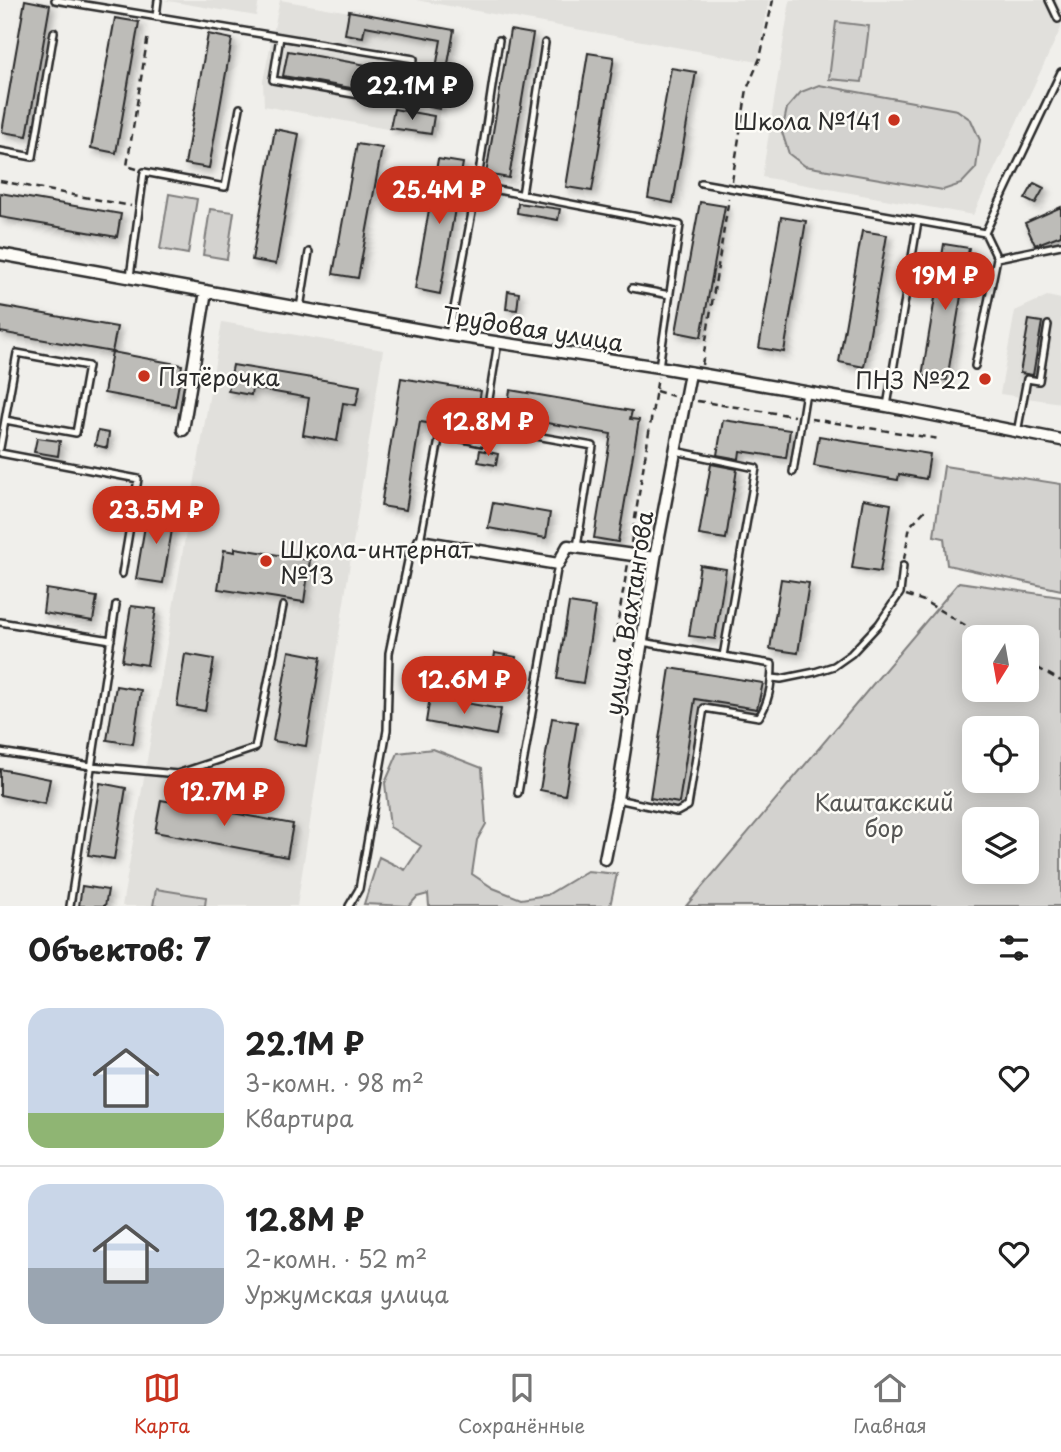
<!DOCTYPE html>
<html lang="ru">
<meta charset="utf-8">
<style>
body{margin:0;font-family:"Playpen Sans",sans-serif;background:#f6f6f6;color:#222;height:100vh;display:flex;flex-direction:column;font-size:26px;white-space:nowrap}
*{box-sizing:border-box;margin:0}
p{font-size:23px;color:#767676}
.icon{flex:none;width:38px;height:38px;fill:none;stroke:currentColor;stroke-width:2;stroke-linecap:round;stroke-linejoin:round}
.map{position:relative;height:906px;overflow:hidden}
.panel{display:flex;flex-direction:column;background:#fff;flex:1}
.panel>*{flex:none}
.needle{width:46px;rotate:191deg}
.tools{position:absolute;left:962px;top:625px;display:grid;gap:14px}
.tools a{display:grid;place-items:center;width:77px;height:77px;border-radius:14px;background:#fff;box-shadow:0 4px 18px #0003;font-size:35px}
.price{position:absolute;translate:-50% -60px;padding:0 16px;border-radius:24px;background:#c8321e;color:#fff;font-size:23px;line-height:46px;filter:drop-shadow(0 2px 4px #0008)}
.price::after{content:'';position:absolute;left:50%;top:42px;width:21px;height:16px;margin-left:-10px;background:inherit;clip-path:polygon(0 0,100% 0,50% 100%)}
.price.selected{background:#222;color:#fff}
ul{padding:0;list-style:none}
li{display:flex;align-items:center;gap:21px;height:175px;padding:0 28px}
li+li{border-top:2px solid #e0e0e0}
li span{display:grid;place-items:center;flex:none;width:196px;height:140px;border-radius:21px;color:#555}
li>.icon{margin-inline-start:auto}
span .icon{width:84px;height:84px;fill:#fffc;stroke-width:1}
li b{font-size:30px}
h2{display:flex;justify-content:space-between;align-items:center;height:84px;padding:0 28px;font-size:30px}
.tabs{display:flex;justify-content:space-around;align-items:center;height:98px;border-top:2px solid #e0e0e0;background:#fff;font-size:19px;color:#767676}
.tabs a{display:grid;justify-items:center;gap:4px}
.tabs .selected{color:#c8321e}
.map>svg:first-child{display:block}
.built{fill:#e1e0dc}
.green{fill:#d3d2cf;stroke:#7f7e7d;stroke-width:2;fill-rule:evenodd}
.building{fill:#bdbcb8;stroke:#2b2b2b;stroke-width:2;filter:url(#shadow)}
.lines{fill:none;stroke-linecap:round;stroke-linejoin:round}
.lane-casing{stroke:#2b2b2b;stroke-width:10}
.street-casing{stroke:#2b2b2b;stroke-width:15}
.path{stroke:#2b2b2b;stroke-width:2.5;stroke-dasharray:7 5;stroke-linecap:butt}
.lane{stroke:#fdfcf7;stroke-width:5}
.street{stroke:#fdfcf7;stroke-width:10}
.poi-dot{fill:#c8321e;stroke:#fdfcf7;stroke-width:2.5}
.labels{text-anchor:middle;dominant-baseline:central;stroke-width:5;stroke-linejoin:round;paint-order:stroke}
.poi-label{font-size:23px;fill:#2b2b2b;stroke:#fdfcf7;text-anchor:end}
.street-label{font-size:23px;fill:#2b2b2b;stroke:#fdfcf7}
.park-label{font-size:23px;fill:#555554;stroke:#fdfcf7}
</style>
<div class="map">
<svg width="1061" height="906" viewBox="0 0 1061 906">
<defs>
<filter id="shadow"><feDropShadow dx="4" dy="4" stdDeviation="3.5" flood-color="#0004"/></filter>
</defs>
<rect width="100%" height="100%" fill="#f0efeb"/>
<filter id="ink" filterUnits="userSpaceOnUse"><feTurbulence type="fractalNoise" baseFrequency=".0143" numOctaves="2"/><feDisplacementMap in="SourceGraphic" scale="14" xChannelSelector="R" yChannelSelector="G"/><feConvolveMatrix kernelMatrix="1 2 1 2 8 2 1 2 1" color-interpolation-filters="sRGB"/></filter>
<g filter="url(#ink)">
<path class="built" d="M163,0h96l-3,16z
M280,0l174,30 -19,108 -171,-32 -1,-25z
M416,0h353l-11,62z
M790,0h266l5,11v17l-88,187 -211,-38z
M1047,296l14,3v104l-61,-9 15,-83z
M222,322l161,28 -86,556h-175z"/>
<path class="green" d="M836,22l33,4 -7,56 -33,-3z
M819,85l138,25 14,10 9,20 -4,28 -15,16 -18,6 -138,-24 -16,-12 -7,-22 5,-24 14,-16z
M169,194l28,5 -9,55 -28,-5z
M210,209l24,3 -7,47 -24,-4z
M944,466l117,18v106l-114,-25 -3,-27 -10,-2z
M959,582l102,15v309h-375zM975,637h52v53h-52zM975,728h52v52h-52zM975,819h52v53h-52z
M433,749l49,19 4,56 -9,16 -5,34 21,14 28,11 26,-4 40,-24 30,3 -7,32h-181l-1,-12 -11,3 -8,9 -45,-2 15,-47 26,13 16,-24 -31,-19 -5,-44 13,-30z
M156,889l50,8 -1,9h-52z"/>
<path class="building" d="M25,0l25,5 -23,131 -25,-4z
M349,11l105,19 -14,79 -11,-2 12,-67 -76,-14 -2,11 -18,-3z
M115,18l24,4 -23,131 -25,-5z
M510,30l23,4 -24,144 -23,-4z
M208,34l24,5 -23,129 -24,-4z
M288,51l112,20 -4,25 -113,-20z
M588,53l26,4 -22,134 -26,-4z
M671,68l25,4 -23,131 -25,-5z
M394,109l40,7 -3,18 -41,-6z
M275,129l24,5 -23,130 -24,-4z
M357,144l25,4 -24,130 -25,-4z
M438,159l25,4 -23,131 -25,-5z
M1034,183l10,5 -9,16 -10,-5z
M0,193l121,21 -4,23 -117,-20z
M700,202l25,4 -24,131 -25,-5z
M518,203l42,6 -2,11 -41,-7z
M1061,207v28l-26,10 -10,-22z
M781,217l25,4 -22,131 -25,-4z
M862,231l25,4 -23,132 -25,-5z
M944,244l25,4 -22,132 -25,-4z
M508,291l11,2 -2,17 -11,-1z
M0,306l117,21 -5,25 -112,-20z
M1029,320l13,2 -9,53 -13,-2z
M112,352l70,13 -7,41 -71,-13z
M233,365l127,21 -4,19 -13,-2 -6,38 -34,-6 6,-37 -57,-10 -1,7 -23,-4z
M401,378l80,13 -7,39 -54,-8 -14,88 -25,-4z
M510,390l122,21 -2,8 9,1 -21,122 -24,-4 17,-104 -105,-18z
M723,420l67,10 -4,28 -46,-7 -1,8 -22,-4z
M98,431l11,2 -2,15 -12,-3z
M819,436l111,18 -4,25 -27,-5 -1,6 -84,-14z
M37,438l23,3 -2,15 -24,-4z
M480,450l18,4 -2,11 -18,-3z
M711,464l26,5 -11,70 -27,-4z
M863,499l28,5 -11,68 -28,-4z
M493,503l57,10 -4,25 -58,-10z
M148,508l27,4 -12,71 -27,-4z
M235,548l75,12 -6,42 -86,-13 6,-39 11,2z
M700,565l26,4 -11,70 -26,-3z
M781,579l28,4 -11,70 -28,-4z
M46,589l51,8 -4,24 -50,-8z
M569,603l26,4 -12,76 -26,-4z
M131,606l25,3 -9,56 -25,-4z
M289,651l32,6 -15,89 -33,-5z
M495,653l21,4 -2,12 -21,-4z
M185,654l29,5 -9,52 -28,-5z
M670,668l93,15 -6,26 -62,-10 -16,104 -29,-5z
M116,686l25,4 -8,54 -26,-4z
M430,697l71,12 -5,26 -70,-13z
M552,718l25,4 -12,73 -25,-5z
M0,769l50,10 -5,25 -45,-9z
M100,783l26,5 -12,71 -26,-4z
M161,800l132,24 -6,33 -132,-25z
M82,886l26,4 -3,16h-26z"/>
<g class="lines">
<g class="lane-casing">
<path id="lane" d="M55,0l359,59 -9,44 -132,-23 7,-43
M1049,0l9,19
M156,17l2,-17
M0,151l33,6 21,-125
M701,183l217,38
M477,186l22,-146
M522,195l23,-152
M997,258l64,-13
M130,277l14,-105 81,15 15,-79
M632,288l38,7
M300,308l9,-56
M449,335l28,-149 203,39 -21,142
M975,366l22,-108 -12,-25
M887,406l31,-185 67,12 76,-161
M484,427l109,19 -16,101
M1017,433l10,-54 12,2 9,-56
M0,448l17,-95 71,13 -12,67 -71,-13
M0,453l138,26 -16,95
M793,472l13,-80
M0,622l111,18
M642,642l81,14
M772,678l9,1 34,-7 19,-6 17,-12 28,-30 21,-31 3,-27
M0,752l91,14 86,8 78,-26 28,-142
M518,793l40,-229
M617,799l60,13 11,-6 16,-98 55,9c11,-16 13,-35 13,-53l-49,-8 33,-188 -81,-17
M70,906l46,-301
M349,906l10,-17 28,-159 2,-77 21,-102 10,-10 20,-107 42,9 16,-101"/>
</g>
<g class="street-casing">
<path id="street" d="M0,254l449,81 210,32 228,39 174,34
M183,430l23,-139
M420,541l138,23 10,-18 87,12
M605,859l12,-60 38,-241 35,-185"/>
</g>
<path class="path" d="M137,169l-10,-3 21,-131
M0,181l131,25
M732,181l15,-92 13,-31 13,-58
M702,365l27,-167
M656,391l17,5
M697,401l97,15
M811,419l128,20
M631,543l27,-166
M904,559l6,-33 18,-19
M906,595l18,6 61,36
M614,643l14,-79
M1027,662l34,19"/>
<use href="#lane" class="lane"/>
<use href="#street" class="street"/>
</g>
</g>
<g class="poi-dot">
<circle cx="894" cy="120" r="7"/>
<circle cx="144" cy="376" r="7"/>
<circle cx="985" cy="379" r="7"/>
<circle cx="266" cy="561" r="7"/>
</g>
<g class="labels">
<g class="poi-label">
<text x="880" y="120">Школа №141</text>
<text x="158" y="376" text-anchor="start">Пятёрочка</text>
<text x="971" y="379">ПНЗ №22</text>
<text x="280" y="548" text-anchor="start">Школа-интернат<tspan x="280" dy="26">№13</tspan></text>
</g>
<g class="street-label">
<text transform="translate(533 328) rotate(9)">Трудовая улица</text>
<text transform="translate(628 613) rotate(-81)">улица Вахтангова</text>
</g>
<g class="park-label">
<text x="884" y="801">Каштакский<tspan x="884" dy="26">бор</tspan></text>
</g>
</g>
</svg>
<div class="tools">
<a><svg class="needle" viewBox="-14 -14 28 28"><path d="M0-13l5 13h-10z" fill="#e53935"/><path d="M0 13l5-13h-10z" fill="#767676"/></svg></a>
<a><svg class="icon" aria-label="locate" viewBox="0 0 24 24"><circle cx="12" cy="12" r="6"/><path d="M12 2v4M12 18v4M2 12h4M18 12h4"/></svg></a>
<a><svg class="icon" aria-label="layers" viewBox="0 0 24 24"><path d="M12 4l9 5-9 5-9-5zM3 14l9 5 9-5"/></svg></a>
</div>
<b class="price selected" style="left:412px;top:122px">22.1M ₽</b>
<b class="price" style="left:439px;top:226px">25.4M ₽</b>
<b class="price" style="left:945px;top:312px">19M ₽</b>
<b class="price" style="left:488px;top:458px">12.8M ₽</b>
<b class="price" style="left:156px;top:546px">23.5M ₽</b>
<b class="price" style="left:464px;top:716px">12.6M ₽</b>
<b class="price" style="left:224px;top:828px">12.7M ₽</b>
</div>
<section class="panel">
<h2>Объектов: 7<svg class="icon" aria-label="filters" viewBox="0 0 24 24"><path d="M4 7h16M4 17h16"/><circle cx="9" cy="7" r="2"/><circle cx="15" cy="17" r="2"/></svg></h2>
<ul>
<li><span style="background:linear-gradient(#c9d6e8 75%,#8fb573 0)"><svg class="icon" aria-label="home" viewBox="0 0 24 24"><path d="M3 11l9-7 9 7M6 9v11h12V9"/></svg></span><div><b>22.1M ₽</b><p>3-комн. · 98 m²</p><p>Квартира</p></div><svg class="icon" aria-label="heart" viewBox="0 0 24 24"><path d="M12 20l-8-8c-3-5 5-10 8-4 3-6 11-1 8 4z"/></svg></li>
<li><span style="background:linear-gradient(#c9d6e8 60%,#9aa5b1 0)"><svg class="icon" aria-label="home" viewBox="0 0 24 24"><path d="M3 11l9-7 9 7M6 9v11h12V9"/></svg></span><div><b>12.8M ₽</b><p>2-комн. · 52 m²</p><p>Уржумская улица</p></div><svg class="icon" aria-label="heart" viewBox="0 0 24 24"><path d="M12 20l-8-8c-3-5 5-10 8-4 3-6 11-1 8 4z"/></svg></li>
</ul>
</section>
<nav class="tabs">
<a class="selected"><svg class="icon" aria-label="map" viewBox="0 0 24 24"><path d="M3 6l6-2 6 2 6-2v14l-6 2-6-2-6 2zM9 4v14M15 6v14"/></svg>Карта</a>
<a><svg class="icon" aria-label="saved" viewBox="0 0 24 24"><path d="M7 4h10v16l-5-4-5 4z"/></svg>Сохранённые</a>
<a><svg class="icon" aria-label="home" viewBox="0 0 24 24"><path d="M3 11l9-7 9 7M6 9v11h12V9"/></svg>Главная</a>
</nav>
